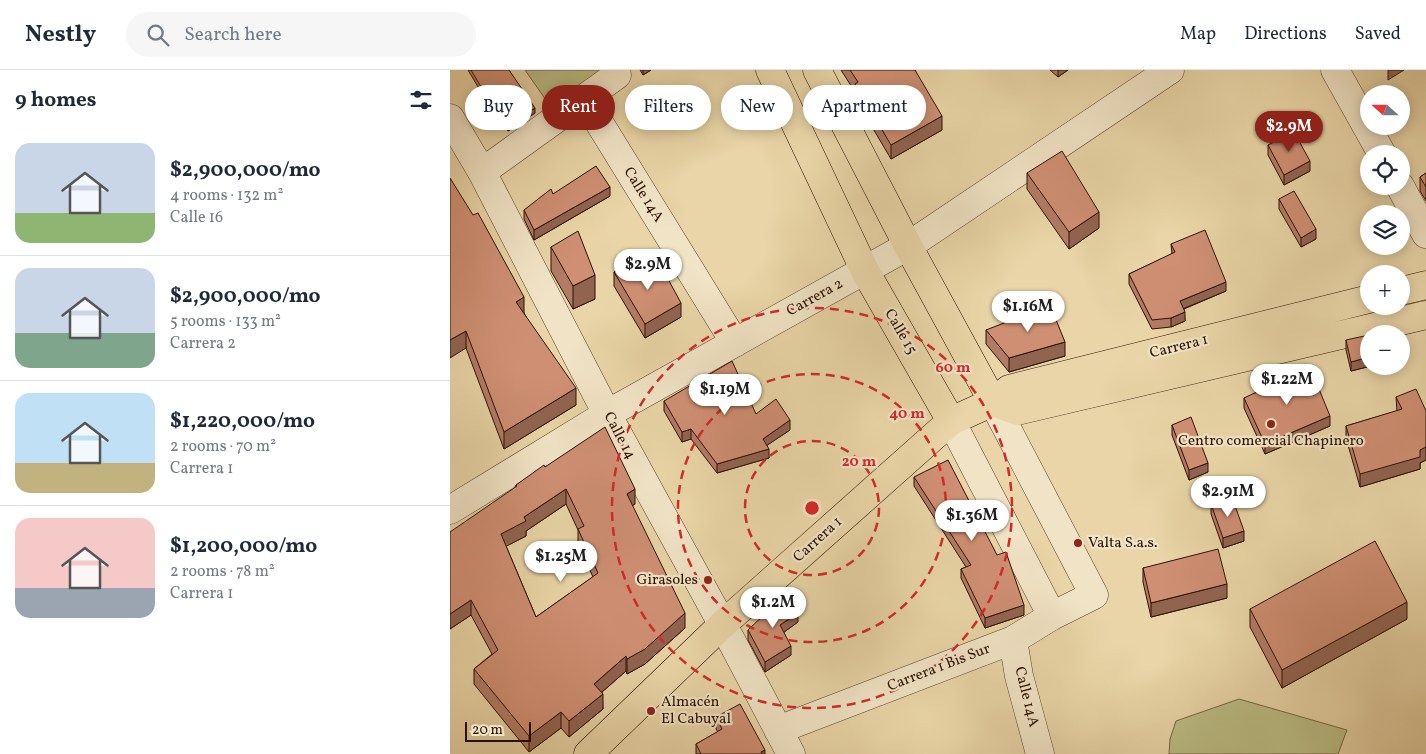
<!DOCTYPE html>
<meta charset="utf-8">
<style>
body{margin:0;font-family:Vollkorn,serif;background:#f6f6f7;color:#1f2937;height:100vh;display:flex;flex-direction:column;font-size:19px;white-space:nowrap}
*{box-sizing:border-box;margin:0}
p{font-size:16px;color:#747a83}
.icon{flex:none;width:28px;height:28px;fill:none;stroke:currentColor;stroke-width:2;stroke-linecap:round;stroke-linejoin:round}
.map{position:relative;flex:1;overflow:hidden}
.details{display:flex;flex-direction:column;background:#fff;width:450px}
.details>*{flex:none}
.banner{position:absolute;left:15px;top:15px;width:475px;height:45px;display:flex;gap:10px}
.needle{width:32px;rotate:291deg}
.tools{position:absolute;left:910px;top:15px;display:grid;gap:10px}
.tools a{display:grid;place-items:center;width:50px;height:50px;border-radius:50%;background:#fff;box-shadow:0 2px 12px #0003;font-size:25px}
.scale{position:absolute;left:15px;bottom:12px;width:66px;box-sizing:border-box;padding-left:5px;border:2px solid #2c1103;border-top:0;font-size:14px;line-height:18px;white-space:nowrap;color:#2c1103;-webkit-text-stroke:4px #f1e4c6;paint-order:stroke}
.price{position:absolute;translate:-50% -42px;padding:0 11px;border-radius:18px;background:#fff;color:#222;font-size:16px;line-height:32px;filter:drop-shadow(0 1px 2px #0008)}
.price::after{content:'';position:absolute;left:50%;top:30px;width:15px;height:11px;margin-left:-8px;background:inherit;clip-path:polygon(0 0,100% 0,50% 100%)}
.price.on{background:#8f2418;color:#fff}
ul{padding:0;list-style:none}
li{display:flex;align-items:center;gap:15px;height:125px;padding:0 15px}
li+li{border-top:1px solid #e0e1e3}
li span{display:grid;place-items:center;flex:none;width:140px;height:100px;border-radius:15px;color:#555}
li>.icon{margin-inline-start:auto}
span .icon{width:60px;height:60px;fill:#fffc;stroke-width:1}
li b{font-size:21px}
h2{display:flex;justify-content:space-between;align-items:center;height:60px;padding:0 15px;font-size:21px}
.pill{padding:0 18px;border-radius:22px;background:#fff;box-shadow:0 2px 12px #0003;font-size:18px;line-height:45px}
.pill.on{background:#8f2418;color:#fff}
header{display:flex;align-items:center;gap:30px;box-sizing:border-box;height:70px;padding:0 25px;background:#fff;border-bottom:1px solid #e0e1e3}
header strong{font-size:24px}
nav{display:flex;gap:28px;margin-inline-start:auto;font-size:18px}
.search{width:350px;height:45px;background:#f6f6f7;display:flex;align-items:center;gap:12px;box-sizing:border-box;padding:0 18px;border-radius:28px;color:#747a83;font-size:19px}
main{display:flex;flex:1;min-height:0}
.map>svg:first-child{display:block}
.green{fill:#bbbc84;stroke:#746644}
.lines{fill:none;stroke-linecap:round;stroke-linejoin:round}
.minor-casing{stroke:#5b422c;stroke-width:29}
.major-casing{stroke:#2c1103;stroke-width:29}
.minor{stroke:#f1e4c6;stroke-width:28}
.major{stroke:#e9d5a7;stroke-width:28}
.wall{fill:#b27b63;stroke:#2c1103;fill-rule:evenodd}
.shaded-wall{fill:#916450;stroke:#2c1103}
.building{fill:#cf8f73;stroke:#2c1103;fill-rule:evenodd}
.ring{fill:none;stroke:#d62828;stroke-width:2.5;stroke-dasharray:9 6}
.poi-dot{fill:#8f2418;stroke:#f1e4c6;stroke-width:2}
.labels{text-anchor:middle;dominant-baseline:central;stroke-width:4.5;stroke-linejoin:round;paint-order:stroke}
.street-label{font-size:15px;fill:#2c1103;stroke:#f1e4c6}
.poi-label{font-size:15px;fill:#2c1103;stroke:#f1e4c6;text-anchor:start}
.centre{fill:#d62828;stroke:#f1e4c6;stroke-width:2.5}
.ring-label{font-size:15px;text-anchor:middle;font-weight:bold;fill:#d62828;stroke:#f1e4c6;stroke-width:4.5;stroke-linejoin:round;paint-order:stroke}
</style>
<header>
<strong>Nestly</strong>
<div class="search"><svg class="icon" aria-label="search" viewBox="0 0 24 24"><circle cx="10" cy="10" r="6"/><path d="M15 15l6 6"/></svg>Search here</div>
<nav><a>Map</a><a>Directions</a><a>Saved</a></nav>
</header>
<main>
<section class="details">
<h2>9 homes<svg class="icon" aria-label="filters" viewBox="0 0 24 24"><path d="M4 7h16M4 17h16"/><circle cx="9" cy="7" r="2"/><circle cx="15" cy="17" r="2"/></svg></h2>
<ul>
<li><span style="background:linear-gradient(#c9d6e8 70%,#8fb573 0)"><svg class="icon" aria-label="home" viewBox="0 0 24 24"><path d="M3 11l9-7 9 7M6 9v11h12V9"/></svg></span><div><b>$2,900,000/mo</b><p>4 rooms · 132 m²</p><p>Calle 16</p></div></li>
<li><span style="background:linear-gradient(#c9d6e8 65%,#7fa58c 0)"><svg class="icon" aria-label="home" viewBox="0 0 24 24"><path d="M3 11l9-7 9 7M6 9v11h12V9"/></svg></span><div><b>$2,900,000/mo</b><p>5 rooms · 133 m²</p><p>Carrera 2</p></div></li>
<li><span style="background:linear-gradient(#bfe0f5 70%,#c2b280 0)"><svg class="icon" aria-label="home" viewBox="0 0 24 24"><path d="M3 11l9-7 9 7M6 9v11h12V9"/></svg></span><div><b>$1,220,000/mo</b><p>2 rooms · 70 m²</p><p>Carrera 1</p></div></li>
<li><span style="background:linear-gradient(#f6c9c9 70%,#9aa5b1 0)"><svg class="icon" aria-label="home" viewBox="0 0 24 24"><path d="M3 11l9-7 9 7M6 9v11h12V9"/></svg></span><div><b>$1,200,000/mo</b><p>2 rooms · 78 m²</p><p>Carrera 1</p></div></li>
</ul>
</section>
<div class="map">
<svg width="976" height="684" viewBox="0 0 976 684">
<rect width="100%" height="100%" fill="#e9d5a7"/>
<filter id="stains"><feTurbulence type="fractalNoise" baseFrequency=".004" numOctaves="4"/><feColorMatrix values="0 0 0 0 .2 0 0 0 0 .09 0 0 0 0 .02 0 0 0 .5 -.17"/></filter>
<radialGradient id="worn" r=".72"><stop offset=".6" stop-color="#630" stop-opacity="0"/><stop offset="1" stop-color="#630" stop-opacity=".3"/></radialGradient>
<path class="green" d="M75,0h87l-54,44 -10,-11z
M789,629l108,31 -9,24h-169l1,-15 6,-18z"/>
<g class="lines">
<g class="minor-casing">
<path id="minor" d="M885,0l47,84
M134,28l151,245
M0,48l32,54 125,242 124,226 60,114
M32,102l135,-97 -2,-5
M950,116l26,48
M501,351l101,195
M0,440l157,-96 301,-168 262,-176
M563,570l6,36 21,78
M328,660l235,-90 39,-24 42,-21 -101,-193"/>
</g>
<g class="major-casing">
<path id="major" d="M320,0l95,201 86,150
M367,0l91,176 85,156
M951,221l25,-6
M543,332l24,9 409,-96
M138,684l134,-129 229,-204 42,-19 16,-13 360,-90"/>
</g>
<use href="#minor" class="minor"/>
<use href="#major" class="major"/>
</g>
<path class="wall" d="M18,0h41l26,43 -27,18 -21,-29z
M190,0h11l-8,5z
M391,0h74l27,60 -51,29 -36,-61v-6z
M600,0h18l-10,7z
M818,75l42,26 -26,14 -16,-30z
M577,103l72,55 -30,21 -42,-60z
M976,103v28l-6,-10v-14z
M0,108l74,135 52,92 -72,44 -38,-101z
M103,124l57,2 -76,44 -10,-21v-9z
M829,129l37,40 -15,8 -22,-38z
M721,174l55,47 -42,18 1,12 -14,6 -19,2 -23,-45v-10l43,-20z
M101,177l44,52 -22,10 -22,-38z
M164,202l31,4 36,41 -36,21 -31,-52z
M536,260l79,26 -56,16 -23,-28z
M896,270l23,26h2l-20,5 -5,-21z
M946,327l30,14v49l-6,3v6l-60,18 -14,-49v-12l51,-15z
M794,328l86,28 -65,28 -21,-46z
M214,331l92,13 34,16 -23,15 2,13 -52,15 -26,-34 -9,3 -18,-31z
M722,355l36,47 -19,8 -17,-45z
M95,397l90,37 -3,2 53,122 -40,36 -18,10 -1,-3 -24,21 1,17 -34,28 -8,-9 -32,24 -55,-68v-15l18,-15 -21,-39 -21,14 66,-144zM116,434l12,26v14l15,33 -57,40 -30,-71 20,-10v-5z
M464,407l110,138 -39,13 -24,-50v-9l5,-2 -52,-81z
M761,434l33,37 -21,7 -12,-34z
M693,498l84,30 -76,19 -8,-35z
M800,539l157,10 -125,69 -32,-61z
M348,552l-14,10 7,23 -26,17 -17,-32v-10z
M266,647l49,37h-69v-10l22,-12 -2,-3z"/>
<path class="shaded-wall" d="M193,0h8l-8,5z
M608,0h10l-10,7z
M938,0h16l-16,10z
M85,38v5l-27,18v-5z
M492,46v14l-51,29v-14z
M860,91v10l-26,14v-10z
M160,117v9l-76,44v-10z
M649,142v16l-30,21v-17z
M866,159v10l-15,8v-9z
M145,205v24l-22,10v-23z
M776,212v9l-46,19v-9z
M74,227v17l-8,-12z
M231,233v14l-36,21v-14z
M735,242v9l-14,6v-9z
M16,261v17l-16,10v-18z
M615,272v14l-56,16v-14z
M919,287v9h2l-20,5v-9z
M126,318v17l-72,44v-17z
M880,346v10l-65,28v-10z
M340,350v10l-27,18v-9z
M241,359v10l-9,3v-10z
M976,377v13l-6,3v6l-60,18v-13z
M319,379v9l-52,15v-9z
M758,393v9l-19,8v-10z
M116,419v15l-40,27v5l-25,13v-15l23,-17z
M185,419v15l-8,5v-15z
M794,461v10l-21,7v-10z
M777,514v14l-76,19v-14z
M21,530v15l-21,14v-15z
M957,532v17l-125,69v-18z
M574,535v10l-39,13v-10z
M235,543v15l-40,36 -18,10v-15z
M348,543v9l-18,13v-10z
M341,576v9l-26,17v-10z
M176,586v15l-32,28v-15z
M153,624v15l-34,28v-16z
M111,642v16l-32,24v-16z
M315,680v4h-4v-2z"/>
<path class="building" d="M21,0h38l26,38 -27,18 -21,-29z
M400,0h65l27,46 -51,29 -36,-61 3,-2z
M844,62l16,29 -26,14 -16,-30z
M612,81l37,61 -30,20 -42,-59z
M146,96l14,21 -76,43 -10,-20 27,-21 2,5z
M976,103v14l-6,-10z
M0,108l23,37 5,-2 46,84 -8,5 60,86 -72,44 -38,-101 -16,9z
M844,121l22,38 -15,9 -22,-39z
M755,160l21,52 -46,19 5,11 -14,6 -19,2 -23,-46 46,-22 -4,-8z
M128,161l17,44 -22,11 -22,-39z
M186,189l9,17 16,-10 20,37 -36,21 -31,-52z
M600,235l15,37 -56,16 -23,-28z
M919,265v22l-18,5 -5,-22z
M282,291l24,53 20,-15 14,21 -27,19 6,10 -52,15 -26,-35 -9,3 -18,-31z
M860,297l20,49 -65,28 -21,-46z
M966,319l10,22v36l-6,3v7l-60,17 -14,-48 56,-17 -6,-12z
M741,347l17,46 -19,7 -17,-45z
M155,357l30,62 -8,5 58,119 -40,36 -18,10 -1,-3 -32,28 9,10 -34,27 -8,-9 -32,24 -55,-67 24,-19 -27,-50 -21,14v-82l67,-46 -1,-1 28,-20 1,2zM116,419l18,37 -6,3 20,44 -62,44 -35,-83 25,-13 -2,-4z
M498,390l49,95 9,-3 18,53 -39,13 -24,-49 10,-4 -57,-88z
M782,427l12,34 -21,7 -12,-34z
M925,471l32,61 -125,68 -32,-61z
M768,479l9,35 -76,19 -8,-35z
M338,522l10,21 -18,12 11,21 -26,16 -17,-32z
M290,634l25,46 -4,2 1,2h-61l-5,-10 26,-15 -6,-12z"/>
<g class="ring">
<circle cx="362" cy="438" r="67"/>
<circle cx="362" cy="438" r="134"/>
<circle cx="362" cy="438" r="200"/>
</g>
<g class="poi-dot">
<circle cx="821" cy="354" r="5"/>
<circle cx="628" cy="473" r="5"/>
<circle cx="258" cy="510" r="5"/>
<circle cx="201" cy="641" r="5"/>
</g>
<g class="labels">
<g class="street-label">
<text transform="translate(193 125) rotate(58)">Calle 14A</text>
<text transform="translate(365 228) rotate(-29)">Carrera 2</text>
<text transform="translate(450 262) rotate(60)">Calle 15</text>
<text transform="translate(729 277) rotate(-14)">Carrera 1</text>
<text transform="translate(169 366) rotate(62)">Calle 14</text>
<text transform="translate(368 470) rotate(-42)">Carrera 1</text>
<text transform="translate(489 598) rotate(-21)">Carrera 1 Bis Sur</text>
<text transform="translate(576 627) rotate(76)">Calle 14A</text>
</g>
<g class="poi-label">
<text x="821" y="371" text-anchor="middle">Centro comercial Chapinero</text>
<text x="638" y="473">Valta S.a.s.</text>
<text x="248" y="510" text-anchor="end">Girasoles</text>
<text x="211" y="632">Almacén<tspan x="211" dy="17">El Cabuyal</tspan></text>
</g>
</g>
<circle cx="362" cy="438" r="8" class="centre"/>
<g class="ring-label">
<text x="503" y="302">60 m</text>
<text x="457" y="348">40 m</text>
<text x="409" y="396">20 m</text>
</g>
<rect width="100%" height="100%" filter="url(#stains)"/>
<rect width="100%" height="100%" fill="url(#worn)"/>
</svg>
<div class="tools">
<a><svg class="needle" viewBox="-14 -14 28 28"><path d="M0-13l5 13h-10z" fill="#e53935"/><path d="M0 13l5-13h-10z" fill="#747a83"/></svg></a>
<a><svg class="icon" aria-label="locate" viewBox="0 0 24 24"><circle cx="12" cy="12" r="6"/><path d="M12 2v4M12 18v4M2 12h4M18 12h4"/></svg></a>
<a><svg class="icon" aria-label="layers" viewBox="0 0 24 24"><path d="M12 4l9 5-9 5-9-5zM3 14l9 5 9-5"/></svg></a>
<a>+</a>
<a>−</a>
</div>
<div class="scale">20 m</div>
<b class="price on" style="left:839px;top:83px">$2.9M</b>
<b class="price" style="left:198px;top:221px">$2.9M</b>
<b class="price" style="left:578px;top:263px">$1.16M</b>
<b class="price" style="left:837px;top:336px">$1.22M</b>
<b class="price" style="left:275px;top:346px">$1.19M</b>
<b class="price" style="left:778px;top:448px">$2.91M</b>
<b class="price" style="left:522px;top:472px">$1.36M</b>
<b class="price" style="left:111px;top:513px">$1.25M</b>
<b class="price" style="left:323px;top:559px">$1.2M</b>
<div class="banner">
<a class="pill">Buy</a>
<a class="pill on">Rent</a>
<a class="pill">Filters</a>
<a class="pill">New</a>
<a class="pill">Apartment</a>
</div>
</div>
</main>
